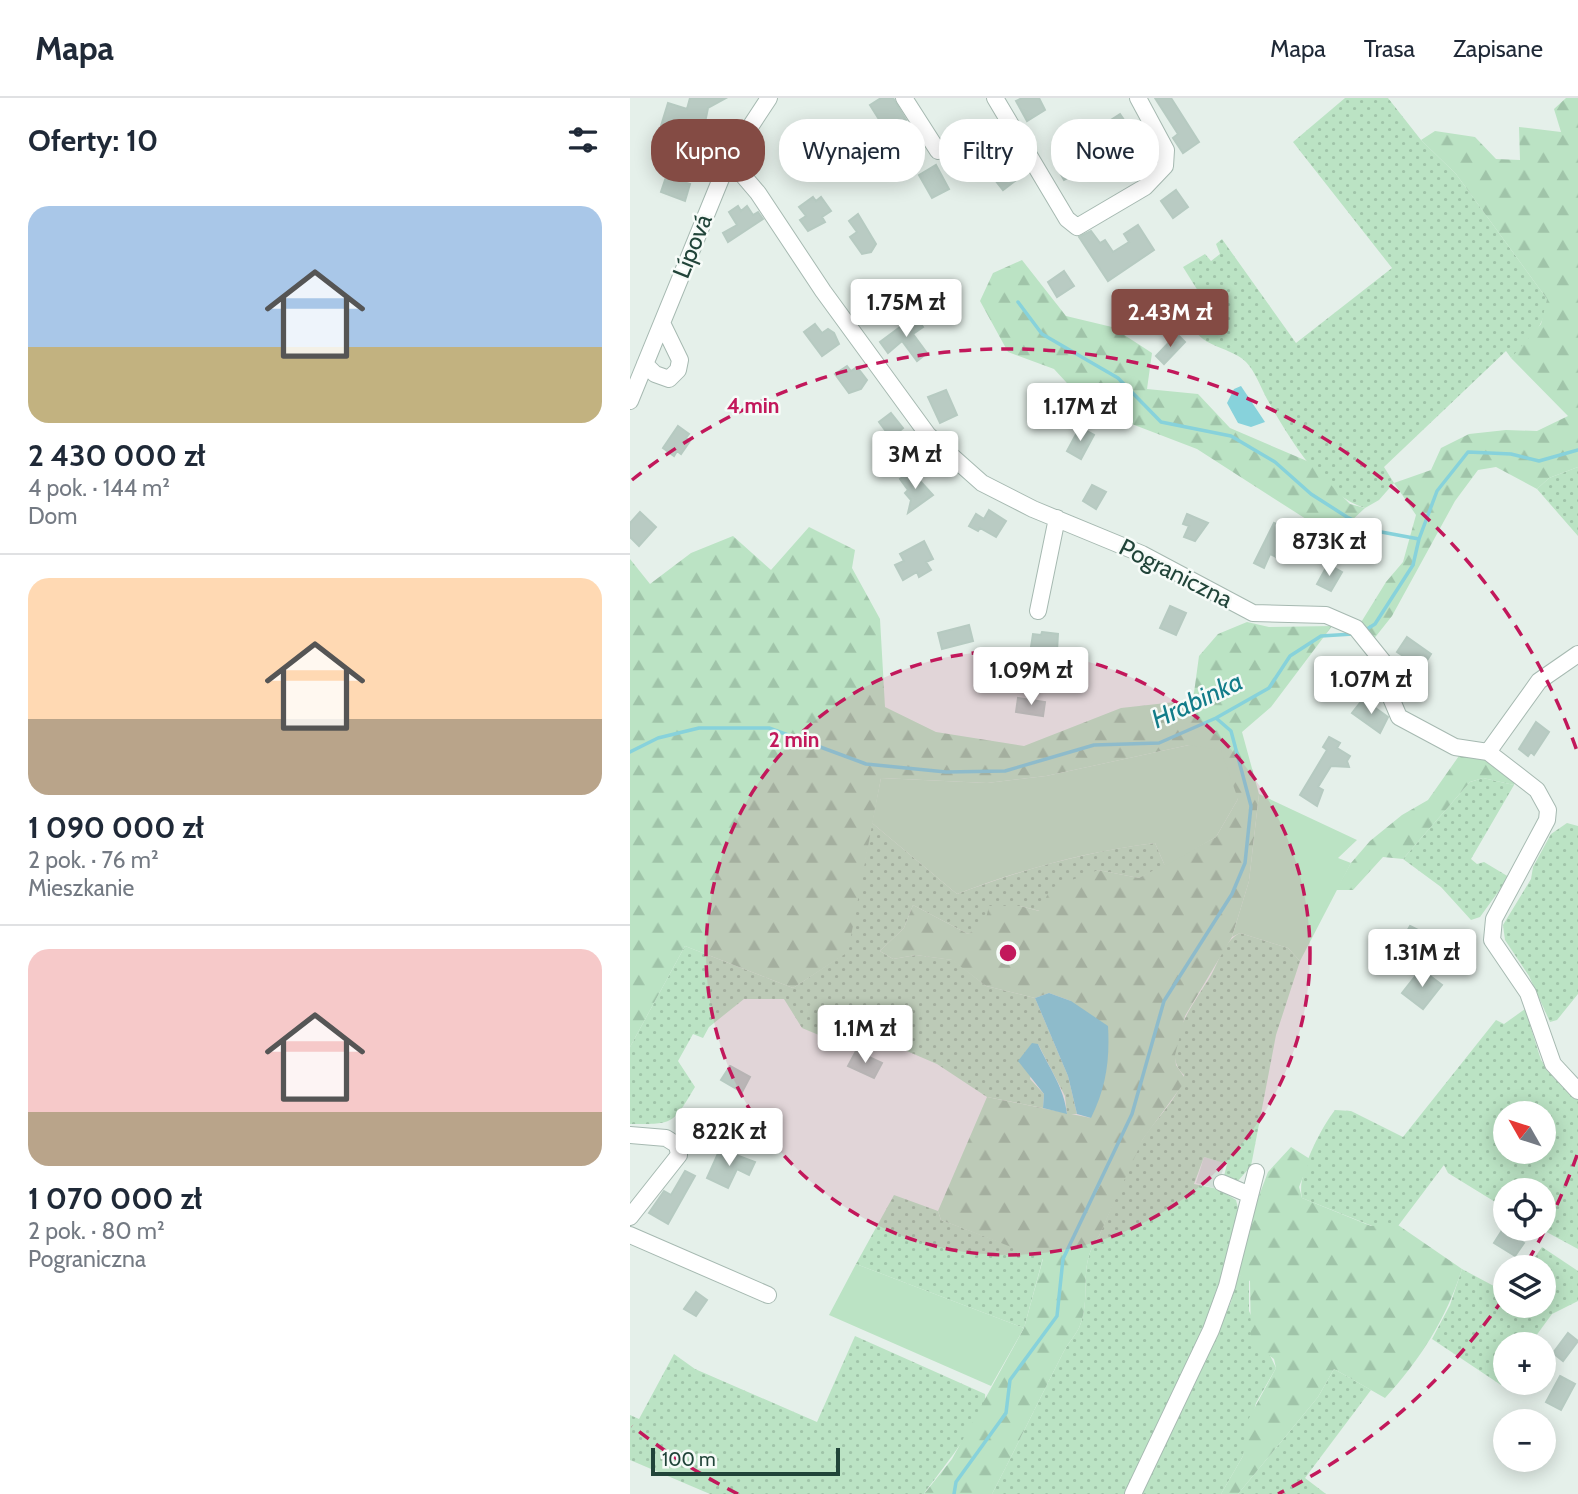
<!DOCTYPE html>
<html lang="pl">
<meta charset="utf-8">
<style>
body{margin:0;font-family:Cabin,sans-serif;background:#f2f2f3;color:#1f2937;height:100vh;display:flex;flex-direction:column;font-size:26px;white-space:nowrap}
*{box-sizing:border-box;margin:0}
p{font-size:23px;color:#747a83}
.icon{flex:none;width:38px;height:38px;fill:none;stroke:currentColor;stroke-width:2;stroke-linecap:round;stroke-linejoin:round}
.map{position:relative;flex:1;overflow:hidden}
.details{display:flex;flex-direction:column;background:#fff;width:630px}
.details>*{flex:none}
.guide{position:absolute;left:21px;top:21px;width:665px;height:63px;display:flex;gap:14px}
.needle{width:46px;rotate:309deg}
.buttons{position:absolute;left:863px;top:1003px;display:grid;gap:14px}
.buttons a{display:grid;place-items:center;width:63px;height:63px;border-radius:50%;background:#fff;box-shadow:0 4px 18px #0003;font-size:35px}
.scale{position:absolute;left:21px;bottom:18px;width:189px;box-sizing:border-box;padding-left:7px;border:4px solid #214439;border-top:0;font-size:19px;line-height:24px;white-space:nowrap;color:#214439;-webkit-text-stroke:5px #f6fbf8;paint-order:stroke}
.price{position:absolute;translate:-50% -60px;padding:0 16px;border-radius:7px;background:#fff;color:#222;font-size:23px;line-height:46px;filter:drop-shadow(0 2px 4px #0008)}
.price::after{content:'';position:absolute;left:50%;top:42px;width:21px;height:16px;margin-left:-10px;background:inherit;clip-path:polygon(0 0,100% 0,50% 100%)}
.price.on{background:#844b44;color:#fff}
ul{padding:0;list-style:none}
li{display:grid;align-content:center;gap:14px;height:371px;padding:0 28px}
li+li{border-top:2px solid #e0e1e3}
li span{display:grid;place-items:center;height:217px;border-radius:21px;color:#555}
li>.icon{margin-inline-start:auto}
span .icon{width:126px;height:126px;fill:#fffc;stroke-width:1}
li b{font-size:30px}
h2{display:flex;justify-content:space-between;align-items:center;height:84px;padding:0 28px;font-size:30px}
.tag{padding:0 24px;border-radius:28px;background:#fff;box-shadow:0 4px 18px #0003;font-size:24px;line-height:63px}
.tag.on{background:#844b44;color:#fff}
header{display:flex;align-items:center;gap:42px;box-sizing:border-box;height:98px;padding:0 35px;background:#fff;border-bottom:2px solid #e0e1e3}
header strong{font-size:33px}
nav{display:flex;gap:38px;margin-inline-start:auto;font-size:24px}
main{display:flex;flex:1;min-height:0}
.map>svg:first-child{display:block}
.built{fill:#d2e0d9}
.grass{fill:url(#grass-dots);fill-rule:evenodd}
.forest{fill:url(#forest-firs)}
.garden{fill:#bbe3c4}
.water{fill:#87d2db}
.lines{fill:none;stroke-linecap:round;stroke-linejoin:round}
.stream{stroke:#87d2db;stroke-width:3.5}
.building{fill:#b9cbc3;stroke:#b6cac1;stroke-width:2}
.minor-casing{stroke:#a6b9b1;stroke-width:18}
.minor{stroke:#fff;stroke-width:16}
.ring{fill:none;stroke:#c2185b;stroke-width:3.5;stroke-dasharray:12 9}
.labels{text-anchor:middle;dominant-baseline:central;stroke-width:5;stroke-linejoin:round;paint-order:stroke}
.street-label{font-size:24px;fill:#214439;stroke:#f6fbf8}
.water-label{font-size:26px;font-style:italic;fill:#127c89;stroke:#f6fbf8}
.centre{fill:#c2185b;stroke:#f6fbf8;stroke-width:3.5}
.ring-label{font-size:21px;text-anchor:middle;font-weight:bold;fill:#c2185b;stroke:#f6fbf8;stroke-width:5;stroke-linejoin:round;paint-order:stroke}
</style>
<header>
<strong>Mapa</strong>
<nav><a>Mapa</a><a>Trasa</a><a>Zapisane</a></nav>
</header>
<main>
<section class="details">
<h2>Oferty: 10<svg class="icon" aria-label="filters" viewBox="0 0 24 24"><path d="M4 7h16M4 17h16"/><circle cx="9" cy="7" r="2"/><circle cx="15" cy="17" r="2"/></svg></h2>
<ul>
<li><span style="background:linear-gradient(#a9c7e8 65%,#c2b280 0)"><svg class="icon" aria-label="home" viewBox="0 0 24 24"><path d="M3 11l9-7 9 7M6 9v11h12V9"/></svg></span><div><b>2 430 000 zł</b><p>4 pok. · 144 m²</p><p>Dom</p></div></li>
<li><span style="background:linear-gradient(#ffd9b3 65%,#b9a48a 0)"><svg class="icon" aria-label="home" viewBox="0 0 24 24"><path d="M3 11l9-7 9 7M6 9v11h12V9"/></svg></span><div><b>1 090 000 zł</b><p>2 pok. · 76 m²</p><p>Mieszkanie</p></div></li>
<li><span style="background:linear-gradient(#f6c9c9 75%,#b9a48a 0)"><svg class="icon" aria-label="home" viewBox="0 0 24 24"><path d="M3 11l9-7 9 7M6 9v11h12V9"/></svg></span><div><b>1 070 000 zł</b><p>2 pok. · 80 m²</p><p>Pograniczna</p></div></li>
</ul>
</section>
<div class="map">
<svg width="948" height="1396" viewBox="0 0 948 1396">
<defs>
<pattern id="grass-dots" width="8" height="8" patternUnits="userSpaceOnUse" patternTransform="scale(1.75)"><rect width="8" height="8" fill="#bbe3c4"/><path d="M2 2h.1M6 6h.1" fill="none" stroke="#a0c4a9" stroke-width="1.8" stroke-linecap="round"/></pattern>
<pattern id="forest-firs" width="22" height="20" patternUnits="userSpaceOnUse" patternTransform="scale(1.75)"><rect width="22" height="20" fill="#bbe3c4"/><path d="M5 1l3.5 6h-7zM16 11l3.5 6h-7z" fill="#a0c4a9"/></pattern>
</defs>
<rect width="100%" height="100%" fill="#e5f0ea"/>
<path class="built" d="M574,1059l21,6 -8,26 -21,-6z"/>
<path class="grass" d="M715,0h43l33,42 35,34 91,125c-1,25 -17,43 -36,59l-5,-7 -122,116 10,16 -15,17 -14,8c-42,-12 -77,-72 -98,-109 -6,-11 -12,-28 -21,-37 -15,-15 -43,-14 -53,-35 -5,-10 5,-20 10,-28l-20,-32 22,-13 6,7 9,-7 -4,-10 6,-5 74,104 96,-75 -99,-126z
M948,369v69l-41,-47 12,-11z
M853,680l31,7 -43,74 6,5 7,-2 25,15 -29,40 -9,3 -30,-33 -38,-28 67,-77z
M242,725l85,71c68,-25 126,-42 198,-51l10,23 -26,12 -41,-8 -58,41 -20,-5 -52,28 -55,-29 -9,23 -24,23 13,8 23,-4 37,5 33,26 49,12 33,78 9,38h-10l-2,-18 -27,-52 -8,35 14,15 -1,14 -56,-11 -50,-33 -91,-39 -8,18 -36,-15 -18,-29h-40l-35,28 -6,11 -10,-4 -15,27 17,26c-23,38 -20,37 -65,37v-77l55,-101 108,42 54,-36z
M937,725l11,3v168l-21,26 -7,2 -21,-46 -24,-36 -2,-15 28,-46 2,-12 18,-33z
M610,835l48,15 12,13 -24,74 -25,131 -14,16 -13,-6 3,-12 -23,-7 -10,27 24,5 18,11 2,8 -15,83 -94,203h-137c25,-48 48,-96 72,-143 4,-8 11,-15 15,-23 14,-32 -3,-61 20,-92 14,-31 26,-63 42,-94 13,-22 38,-43 43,-67 -27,-24 12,-75 26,-98 9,-15 13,-35 30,-44z
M895,911l16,51 13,18 24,22v149l-37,-20 3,-1v-38h-39v18l-57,-35 -4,-8 -46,61h-26l-70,-28c-6,-23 19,-70 33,-88l16,1 52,26 93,-117 8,4zM875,1015h39v39h-39z
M264,1097l44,16 3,9 102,38 -19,70 -168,-64z
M912,1149l36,24v30l-26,13 -22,30h-25v35l-4,6 -69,-46 18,-34 12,-36 43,23v14h39v-39h-16z
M607,1176l12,5v32l27,57 -20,35 -13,53 -22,38h-82l92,-192z
M225,1238l130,58c4,19 -49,82 -61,100h-214l-80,-34v-45l9,4 35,-65 21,15 122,53z
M704,1271l37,21 -66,88 21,16h-88l80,-97z"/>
<path class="forest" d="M936,0h12v369l-29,11 -12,11 -41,-22 -18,3 -23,31 -63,115 -19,24 -13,-16 26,-42 17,-20 13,-47 -22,-32 37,-13 10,-22 28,-14 37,-4 31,1 31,-15 -57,-58 30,-34 6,-25 -91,-125 -35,-34 14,-9 40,6 21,22 24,1 -1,-33 42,5 -7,-23z
M392,162l44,56 46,11 40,26 -5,36 51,5 32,34 77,33 43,43 15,4 -31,29 -137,-88 -107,-41 -36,-39 -46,-17 -28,-51 13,-28z
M179,429l46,23 -3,18 28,51 5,88 51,25 88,14 97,-38 72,-8 6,-44 19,-22 29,-12 22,5 63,-1 -61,81 -29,25 17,62 -10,87 -17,56 -47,79 -10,39 1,10 10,15 -43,59 -44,97c-23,31 -6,60 -20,92 -4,8 -11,15 -15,23 -24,47 -47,95 -72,143h-68l28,-35 72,-131 19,-69 -102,-39 -3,-9 49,-114 104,21 -20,-117 -22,-8 -14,5 -49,-12 -34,-26 -36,-5 -23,4 -13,-8 24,-23 9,-23 55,29 17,-11 4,-17h31l19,5 12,-23 47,-18 41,8 77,-41 22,-38 -49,-54 -143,31 -59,7 -106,-5 -33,174 -55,36 -108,-42 -55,101v-488l20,25 41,-31 42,-17 38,34z
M831,655l24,3 32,21 -3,8 -31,-7 -13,4 -67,77 -20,-2 -30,33h-17l15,-27 19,-22 32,-26 26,-15z
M661,1049l19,12 -11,28 3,11 69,28 27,-1 64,44c-16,50 -41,90 -77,129l-51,-29 -16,28 -80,97h-17l22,-38 5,-36 28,-52 -2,-9 -23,-17 -1,-61 -13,-7 9,-44 22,-58z"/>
<path class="garden" d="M559,647l32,5 17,49 -22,38 -51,29 -10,-23c-71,9 -132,26 -198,51l-85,-71 9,-45 106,5 59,-7z
M629,696l98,46 -19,18 13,5 -51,98 -12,-13 -48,-15 -8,4 17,-56z
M226,1166l168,64 -33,58 -162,-71z"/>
<path class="water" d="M611,288l24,36 -14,5 -13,-4 -11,-20 7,-14z
M419,895l22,8 37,25c2,34 -2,62 -17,92l-14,-4 -9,-38 -33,-78z
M402,945l6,1c11,24 26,43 29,70l-24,-6 1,-14 -26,-33z"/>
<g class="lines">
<path class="stream" d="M388,204l24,32 76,44 43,44 70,14 44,26 36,32 36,23 29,14 43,8
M734,533l11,-7 38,-59 6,-26 18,-48 31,-39 43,2 28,7 39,-11
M0,654l28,-14 41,-10h70l97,36 80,8 59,-1 89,-26 65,-2 57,-25 53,-30 21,-32 31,-20 32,-2
M324,1396l2,-12 50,-69 4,-33 47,-64 6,-57 69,-145 32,-113 68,-107 13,-31 6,-57 -20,-75 -15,-13"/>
</g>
<path class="building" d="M60,0h36l-18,10 -10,48 -11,-3 2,-7 -12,-6 2,-7 -18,-7 7,-23 19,6z
M251,0h12l13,22 -19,12 -17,-27z
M392,0h17l6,12 -18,11 -11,-20z
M525,0h16l28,44 -16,11 -10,-15 5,-4z
M490,16l13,19 -20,13 -13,-19z
M217,25l15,25 -10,7 -16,-25z
M440,54l11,19 -17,9 -10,-18z
M371,55l17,21 -6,4 3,3 -12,9 -19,-24z
M306,67l13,24 -17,9 -13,-23z
M36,79l24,7 -5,17 -24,-9z
M546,92l12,17 -15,11 -12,-17z
M183,99l3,4 5,-4 10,14 -9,6 3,5 -17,9 -8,-11 6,-4 -7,-9z
M108,108l3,5 6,-5 6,9 5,-3 5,7 -35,23 -5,-9 14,-8 -8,-13z
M228,116l18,30 -5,8 -9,2 -12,-17 7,-5 -8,-11z
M508,127l16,25 -46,31 -29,-44 12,-6 9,12 5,-3 8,12 16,-10 -5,-8z
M434,173l10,15 -17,11 -9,-15z
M285,218l8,11 -10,7 14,19 -10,8 -15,-20 -14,12 -8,-11z
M185,226l7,9 6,-4 6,4 5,11 -17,12 -18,-24z
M547,236l8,8 -21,22 -8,-8z
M217,268l4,5 6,-4 10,13 -6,9 -12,4 -14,-19z
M316,292l11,25 -17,8 -12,-26z
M261,315l12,15 -12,10 -12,-16z
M48,328l11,8 -3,4 4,3 -9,13 -4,-3 -3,5 -11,-8z
M450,329l14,8 -13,24 -14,-8z
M281,373l22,24 -25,18 3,-13 -6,-7 3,-3 -8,-11z
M462,387l14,7 -10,17 -13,-8z
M359,412l17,11 -10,16 -16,-9 -2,3 -9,-5 7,-12 8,5z
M10,414l16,15 -17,19 -9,-9v-14z
M557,416l21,9 -13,18 -11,-4 5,-11 -6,-2z
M644,425l27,9 -9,17 -10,-5 -6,13 -6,-3 -6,14 -10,-5z
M294,443l9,18 -7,3 5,8 -12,7 -2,-5 -14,8 -8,-15 9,-4 -4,-7z
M698,466l14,8 -11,19 -14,-7z
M540,508l16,7 -10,22 -16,-7z
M339,527l4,16 -31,8 -4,-16z
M412,534l16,2 -1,17 -16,-2 -2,12 -10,-1 4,-26 8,1z
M777,539l24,17 -9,14 -25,-16z
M735,564l8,4 2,7 -11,25 -13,-6z
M388,600l27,4 -2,14 -27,-4z
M733,601l25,18 -8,16 -28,-20z
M906,624l13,10 -15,23 -3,-3 -3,4 -9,-7z
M699,639l11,6 -3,5 13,8 -3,5 2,6 -18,-1 -13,21 5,3 -6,16 -17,-11 27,-45 -4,-3z
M780,828l16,8 -15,27 -16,-9z
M791,871l21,16 -19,24 -21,-16z
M226,953l26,12 -8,15 -26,-12z
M100,968l20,11 -8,15 -21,-12z
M90,1051l35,13 -6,13 -12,-6 -9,19 -21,-10z
M55,1073l10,5 -27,48 -19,-11 15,-22 7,4z
M873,1131l21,14 -9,13 -21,-13z
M66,1194l11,8 -11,16 -12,-7z
M938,1235l10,8 -15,20 -10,-8z
M930,1278l15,8 -14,26 -15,-8z"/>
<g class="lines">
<g class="minor-casing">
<path id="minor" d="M274,0l34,53
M365,0l72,121 10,8 68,-40 20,-21 1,-16 -28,-52
M99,61l29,34 65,98 105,144 54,48 51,26 109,45 111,59 73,2 30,13 29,36 3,27 11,26 56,30 33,5 49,38 11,20 -1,10 -53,99 -2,21 36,53 25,71 25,27
M15,266l10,10 14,5 9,-9 2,-10 -18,-37
M0,303l99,-242 40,-61
M408,513l19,-93
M858,654l51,-71 39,-27
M0,1037l36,3 11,7 2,10 -49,62
M592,1085l28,12
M0,1137l138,60
M503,1396l78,-164 16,-44 29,-114"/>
</g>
<use href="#minor" class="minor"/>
</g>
<circle cx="378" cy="855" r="302" fill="#c2185b" fill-opacity=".12"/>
<g class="ring">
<circle cx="378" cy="855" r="302"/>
<path d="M947 1057A604 604 0 0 1 896 1166M873 1201A604 604 0 0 1 648 1396M108 1396A604 604 0 0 1 2 1328M2 382A604 604 0 0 1 947 653"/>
</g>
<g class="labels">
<g class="street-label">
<text transform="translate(62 148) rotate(-68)">Lípová</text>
<text transform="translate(546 475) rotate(27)">Pograniczna</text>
</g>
<g class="water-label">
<text transform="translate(567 602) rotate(-25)">Hrabinka</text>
</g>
</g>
<circle cx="378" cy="855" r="10" class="centre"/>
<g class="ring-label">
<text x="123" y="315">4 min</text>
<text x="164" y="649">2 min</text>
</g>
</svg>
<div class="buttons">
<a><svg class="needle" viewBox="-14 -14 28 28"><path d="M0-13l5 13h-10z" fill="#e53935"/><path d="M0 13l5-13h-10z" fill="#747a83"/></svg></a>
<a><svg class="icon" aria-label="locate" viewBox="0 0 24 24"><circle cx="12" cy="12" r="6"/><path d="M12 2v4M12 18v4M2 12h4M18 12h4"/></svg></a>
<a><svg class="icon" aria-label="layers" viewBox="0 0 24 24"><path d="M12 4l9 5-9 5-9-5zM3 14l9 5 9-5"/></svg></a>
<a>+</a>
<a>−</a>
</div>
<div class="scale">100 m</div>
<b class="price" style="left:276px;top:241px">1.75M zł</b>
<b class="price on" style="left:540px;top:251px">2.43M zł</b>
<b class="price" style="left:450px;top:345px">1.17M zł</b>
<b class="price" style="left:285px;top:393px">3M zł</b>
<b class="price" style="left:699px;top:480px">873K zł</b>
<b class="price" style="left:401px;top:609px">1.09M zł</b>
<b class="price" style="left:741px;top:618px">1.07M zł</b>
<b class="price" style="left:792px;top:891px">1.31M zł</b>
<b class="price" style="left:235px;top:967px">1.1M zł</b>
<b class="price" style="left:99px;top:1070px">822K zł</b>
<div class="guide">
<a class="tag on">Kupno</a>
<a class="tag">Wynajem</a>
<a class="tag">Filtry</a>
<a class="tag">Nowe</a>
</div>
</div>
</main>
